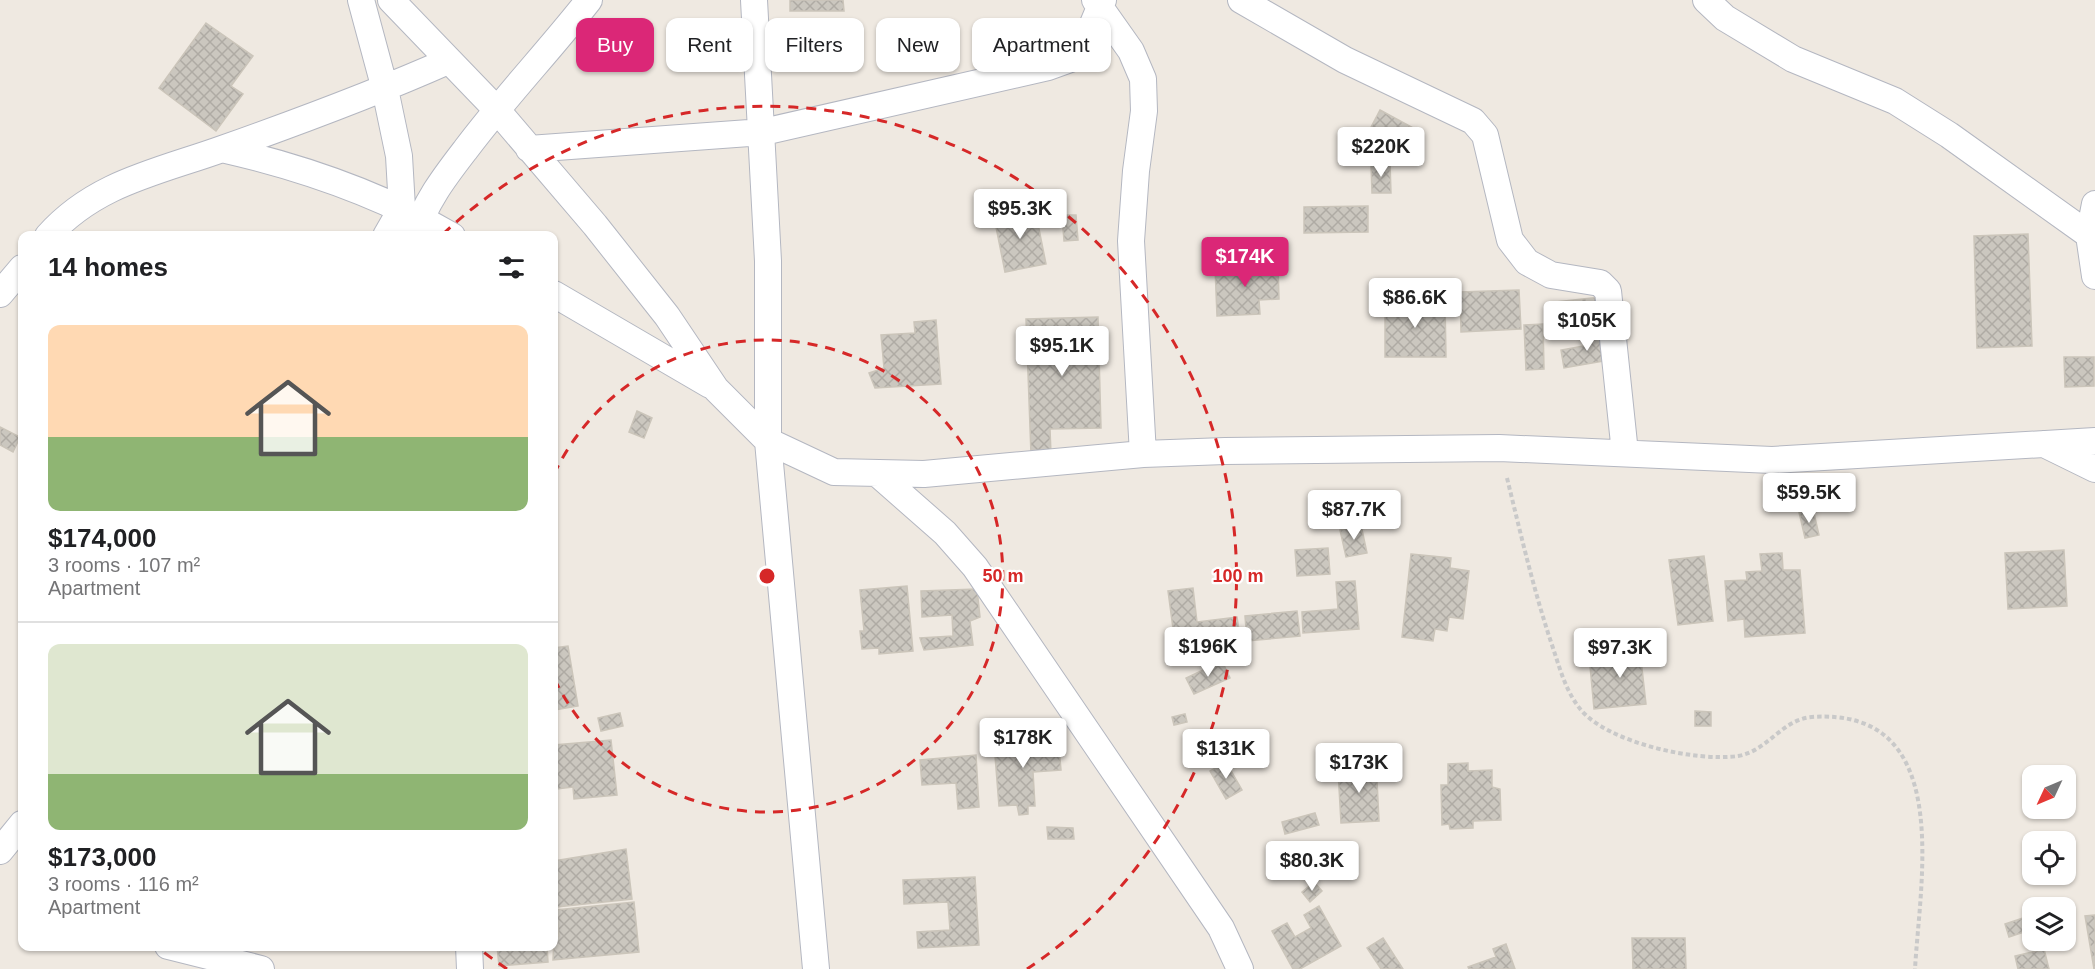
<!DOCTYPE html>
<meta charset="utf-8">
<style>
body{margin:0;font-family:Arial,sans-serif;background:#f6f6f6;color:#202124;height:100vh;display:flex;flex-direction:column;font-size:22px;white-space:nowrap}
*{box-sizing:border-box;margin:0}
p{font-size:20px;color:#757577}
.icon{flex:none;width:33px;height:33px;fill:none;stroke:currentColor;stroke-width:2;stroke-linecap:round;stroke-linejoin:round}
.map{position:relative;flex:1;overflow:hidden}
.details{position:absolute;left:18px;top:231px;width:540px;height:720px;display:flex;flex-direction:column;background:#fff;border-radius:12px;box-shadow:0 2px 4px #0004}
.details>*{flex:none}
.banner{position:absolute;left:576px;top:18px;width:570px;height:54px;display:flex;gap:12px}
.needle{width:39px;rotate:226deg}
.controls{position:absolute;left:2022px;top:765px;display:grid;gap:12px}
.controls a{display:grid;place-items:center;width:54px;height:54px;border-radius:12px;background:#fff;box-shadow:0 2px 4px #0004;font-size:30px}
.price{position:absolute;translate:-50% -51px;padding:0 14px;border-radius:6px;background:#fff;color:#222;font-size:20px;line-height:39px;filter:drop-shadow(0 2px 3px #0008)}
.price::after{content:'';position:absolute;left:50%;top:36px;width:18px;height:14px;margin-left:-9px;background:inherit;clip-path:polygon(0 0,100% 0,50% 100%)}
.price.current{background:#db2777;color:#fff}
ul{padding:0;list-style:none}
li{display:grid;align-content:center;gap:12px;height:318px;padding:0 30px}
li+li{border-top:2px solid #e0e0e0}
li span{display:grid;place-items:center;height:186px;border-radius:12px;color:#555}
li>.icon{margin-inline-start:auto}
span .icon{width:108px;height:108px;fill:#fffc;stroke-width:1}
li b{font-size:26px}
h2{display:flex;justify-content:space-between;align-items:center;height:72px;padding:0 30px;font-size:26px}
.tag{padding:0 21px;border-radius:12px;background:#fff;box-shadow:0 2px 4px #0004;font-size:21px;line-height:54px}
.tag.current{background:#db2777;color:#fff}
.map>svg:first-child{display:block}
.building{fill:url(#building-cross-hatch);stroke:#cbc5ba;stroke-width:1.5}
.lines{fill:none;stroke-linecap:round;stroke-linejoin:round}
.minor-casing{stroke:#b4b7c1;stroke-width:28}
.path{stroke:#c9c9c9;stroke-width:4;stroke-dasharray:4.5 3;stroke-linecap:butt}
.minor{stroke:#fff;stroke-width:26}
.ring{fill:none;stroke:#d62828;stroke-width:3;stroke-dasharray:10 8}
.centre{fill:#d62828;stroke:#fff;stroke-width:3}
.ring-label{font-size:18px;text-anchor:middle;font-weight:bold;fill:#d62828;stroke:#fff;stroke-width:4.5;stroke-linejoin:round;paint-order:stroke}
</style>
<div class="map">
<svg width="2095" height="969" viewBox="0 0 2095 969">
<defs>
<pattern id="building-cross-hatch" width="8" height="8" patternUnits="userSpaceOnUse" patternTransform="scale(1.5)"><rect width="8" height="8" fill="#cbc7bf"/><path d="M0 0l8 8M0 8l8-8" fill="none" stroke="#afaba4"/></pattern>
</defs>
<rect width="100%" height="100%" fill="#efe9e1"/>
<path class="building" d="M790,0h53l1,11h-54z
M206,23l47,33 -22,30 12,8 -27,37 -57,-43z
M1380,110l37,20 -12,23 -37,-20z
M1390,163l1,30h-19l-1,-29z
M1368,206v26l-64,1v-26z
M1035,209l11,55 -41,8 -11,-55z
M1062,215h14l2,25 -14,1z
M2028,234l4,112 -55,2 -3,-112z
M1278,264l1,35 -20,1 1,14 -43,2 -2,-49z
M1519,290l2,39 -60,3 -1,-40z
M1600,297l3,27 -20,3 -1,-9 -24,3 -2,-19z
M1385,301h60l1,56h-61z
M1098,317l3,111 -51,1 1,25h-20l-5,-135z
M936,320l5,64 -66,4 -6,-15 15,-5 -3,-33 34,-2 -1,-11z
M1543,324l1,45 -18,1 -2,-45z
M1604,331l6,29 -46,8 -3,-18 28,-5 -2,-10z
M2064,357h30v29l-29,1z
M637,411l15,7 -8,20 -15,-6z
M0,427l20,10 -7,15 -13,-7z
M1813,509l6,26 -14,3 -6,-26z
M1361,525l6,28 -21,4 -6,-27z
M1328,548l2,26 -33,2 -2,-26z
M2064,550l3,56 -59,3 -3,-56z
M1782,553l1,17h17l5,63 -60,4 -1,-18 -16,2 -3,-40 22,-1 -1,-8 16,-1 -2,-17z
M1411,554l40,4 -1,10 19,3 -6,48 -14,-2 -2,14 -12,-2 -2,12 -31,-4z
M1704,556l9,65 -35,4 -9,-65z
M1355,581l4,48 -56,4 -1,-21 36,-3 -2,-27z
M907,586l6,65 -34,3v-6l-17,1 -2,-18h4l-4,-41z
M1193,588l4,34 40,-5 4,26 -65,8 -8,-60z
M977,589l3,28 -10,4 3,24 -49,5 -4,-12 33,-2 -1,-21 -30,2 -1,-26z
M1297,611l3,25 -53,5 -2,-25z
M1639,642l7,62 -52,5 -4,-43 25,-2 -2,-19z
M568,646l10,60 -24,4v-62z
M1222,661l8,17 -36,16 -8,-16z
M1695,711l16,1v14h-16z
M620,713l3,13 -22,5 -3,-13z
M1185,714l2,8 -13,3 -2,-8z
M1058,737l3,33 -28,2 2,34h-7v8l-9,1 -2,-10 -18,1 -5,-63z
M611,740l6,55 -43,4 -1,-12 -16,2 -3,-44z
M976,755l3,52 -21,2 -2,-26 -34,2 -2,-25z
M1376,760l3,61 -38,2 -3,-53 21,-1 2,-8z
M1226,762l16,28 -16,9 -16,-28z
M1468,763v8l24,-1v17l8,2 1,31 -28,1v7l-23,1 -1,-5 -7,1 -1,-40h7v-21z
M1315,813l4,12 -34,9 -3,-12z
M1047,827l26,1 1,11h-26z
M626,849l6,50 -75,8 -3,-46z
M975,877l4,68 -61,3 -1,-16 33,-2 -2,-28 -44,2 -1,-24z
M1314,882l8,9 -12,11 -8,-10z
M634,902l5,50 -86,8 1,-23 5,-1 -3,-26z
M1319,906l22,40 -41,23h-7l-21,-38 15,-8 8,14 16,-9 -7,-13z
M2095,915v54h-1l-9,-53z
M2026,917l4,13 -21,7 -4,-13z
M1383,938l20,31h-22l-14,-21z
M1632,938h53l1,31h-53z
M1506,944l9,25h-46l-1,-2 28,-10 -3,-8z
M497,946h50l1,16 -49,4z
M2044,949l5,20h-31l-3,-13z"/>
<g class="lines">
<g class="minor-casing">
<path id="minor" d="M361,0l24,89 14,67 3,52 -16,28
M391,0l105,109 99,116 72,91 49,73 52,52 66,31 90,2 219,-20 82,-3 274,-3 273,12 323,-19
M754,0l14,261v180l48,528
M1095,0l36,51 12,28 1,32 -8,60 -5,70 12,213
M1241,0l104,60 128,61 12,14 25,105 17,22 24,13 49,8 8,8 17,162
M1706,0l19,18 68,41 102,42 54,34 140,100
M222,149c79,18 160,46 230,87
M529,149l234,-17 285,-65 25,-9 14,-20 16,-38
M2095,204l-6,31 6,41
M48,236c47,-53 110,-64 174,-87 76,-27 152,-55 226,-88
M415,236c9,-33 31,-61 51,-87 39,-52 83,-98 123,-149
M0,294l22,-26
M554,294l156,91
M2044,444l51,25
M879,475l66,58 30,34 246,361 19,41
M0,851l22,-27
M168,946l93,23
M469,946l1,23"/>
</g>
<path class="path" d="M1507,478c14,57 27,114 46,170 7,21 13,44 28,62 28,33 115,52 157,46 30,-5 44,-37 74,-39 143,-10 108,162 103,252"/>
<use href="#minor" class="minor"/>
</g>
<g class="ring">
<path d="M554 474A236 236 0 1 1 554 678"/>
<path d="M507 969A471 471 0 0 1 477 947M443 234A471 471 0 1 1 1027 969"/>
</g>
<circle cx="767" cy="576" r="9" class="centre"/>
<g class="ring-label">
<text x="1003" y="582">50 m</text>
<text x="1238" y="582">100 m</text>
</g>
</svg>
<div class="controls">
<a><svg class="needle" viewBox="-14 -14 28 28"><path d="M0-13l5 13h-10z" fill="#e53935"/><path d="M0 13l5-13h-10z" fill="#757577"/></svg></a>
<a><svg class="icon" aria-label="locate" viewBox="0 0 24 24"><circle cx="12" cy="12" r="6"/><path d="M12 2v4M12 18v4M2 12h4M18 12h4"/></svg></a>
<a><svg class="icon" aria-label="layers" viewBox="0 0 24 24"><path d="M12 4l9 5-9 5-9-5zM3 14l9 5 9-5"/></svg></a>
</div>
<b class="price" style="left:1381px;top:178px">$220K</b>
<b class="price" style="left:1020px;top:240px">$95.3K</b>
<b class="price current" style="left:1245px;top:288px">$174K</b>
<b class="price" style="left:1415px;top:329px">$86.6K</b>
<b class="price" style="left:1587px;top:352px">$105K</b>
<b class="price" style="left:1062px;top:377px">$95.1K</b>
<b class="price" style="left:1809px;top:524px">$59.5K</b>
<b class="price" style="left:1354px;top:541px">$87.7K</b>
<b class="price" style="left:1208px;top:678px">$196K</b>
<b class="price" style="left:1620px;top:679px">$97.3K</b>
<b class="price" style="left:1023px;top:769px">$178K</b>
<b class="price" style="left:1226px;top:780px">$131K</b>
<b class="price" style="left:1359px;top:794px">$173K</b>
<b class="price" style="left:1312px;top:892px">$80.3K</b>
<div class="banner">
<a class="tag current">Buy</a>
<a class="tag">Rent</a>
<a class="tag">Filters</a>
<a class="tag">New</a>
<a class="tag">Apartment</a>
</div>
<section class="details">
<h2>14 homes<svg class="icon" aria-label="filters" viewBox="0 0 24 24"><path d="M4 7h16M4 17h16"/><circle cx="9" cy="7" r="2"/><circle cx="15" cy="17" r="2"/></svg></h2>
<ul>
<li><span style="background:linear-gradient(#ffd9b3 60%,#8fb573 0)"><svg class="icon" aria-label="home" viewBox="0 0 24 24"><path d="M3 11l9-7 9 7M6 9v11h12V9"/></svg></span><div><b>$174,000</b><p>3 rooms · 107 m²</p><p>Apartment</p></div></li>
<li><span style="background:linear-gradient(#dfe7d0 70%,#8fb573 0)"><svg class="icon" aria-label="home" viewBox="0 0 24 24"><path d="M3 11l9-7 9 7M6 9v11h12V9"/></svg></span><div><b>$173,000</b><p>3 rooms · 116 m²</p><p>Apartment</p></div></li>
</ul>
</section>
</div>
